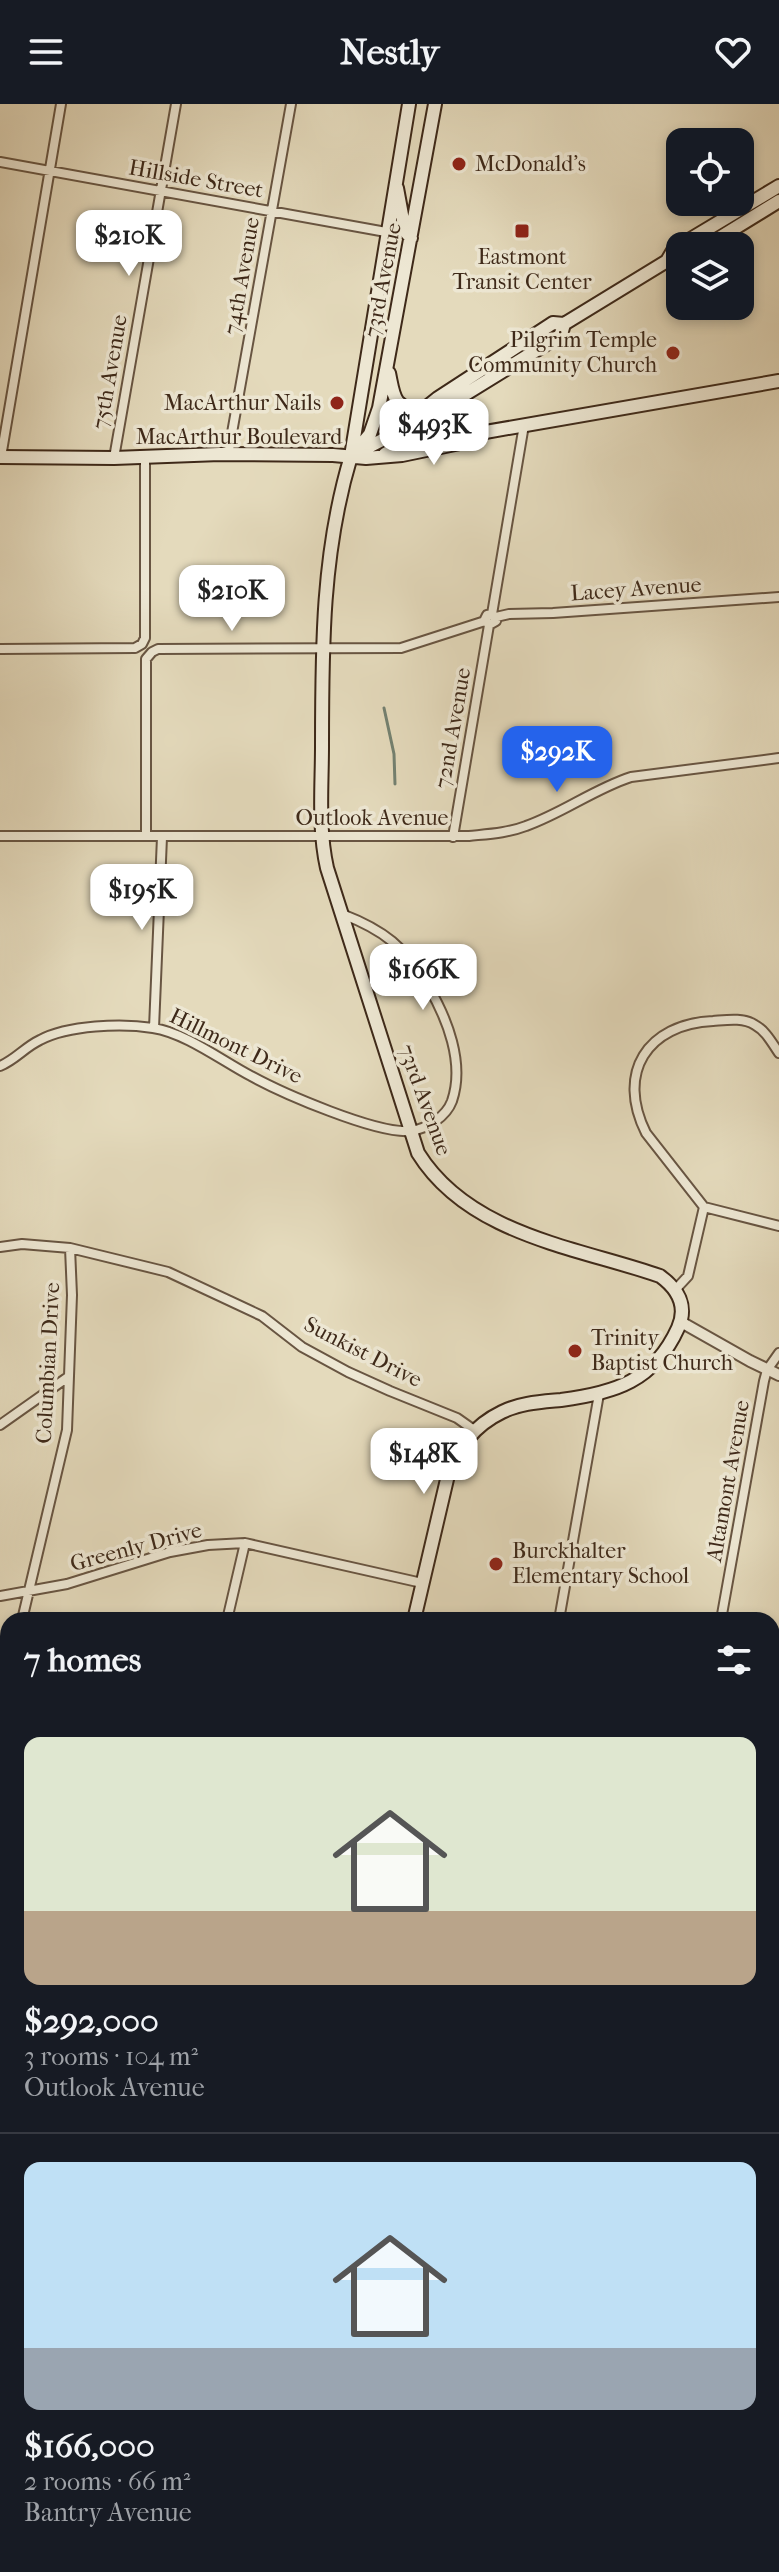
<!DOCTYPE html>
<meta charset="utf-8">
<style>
body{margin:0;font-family:"IM FELL French Canon",serif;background:#20242c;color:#f1f3f6;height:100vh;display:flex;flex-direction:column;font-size:30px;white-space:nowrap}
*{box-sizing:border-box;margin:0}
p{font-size:26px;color:#9ea1a6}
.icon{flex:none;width:44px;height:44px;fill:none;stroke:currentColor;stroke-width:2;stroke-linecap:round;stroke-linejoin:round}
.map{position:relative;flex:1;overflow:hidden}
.side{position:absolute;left:0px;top:1508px;width:780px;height:960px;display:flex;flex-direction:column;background:#171b24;border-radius:24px 24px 0 0;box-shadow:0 4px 12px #0003}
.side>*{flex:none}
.controls{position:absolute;left:666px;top:24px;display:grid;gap:16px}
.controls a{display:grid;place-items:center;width:88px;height:88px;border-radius:16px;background:#171b24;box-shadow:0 4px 12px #0003;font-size:40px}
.price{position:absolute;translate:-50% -68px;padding:0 18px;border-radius:16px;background:#fff;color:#222;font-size:26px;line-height:52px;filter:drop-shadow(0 2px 4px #0008)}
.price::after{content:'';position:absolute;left:50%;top:48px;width:24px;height:18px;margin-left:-12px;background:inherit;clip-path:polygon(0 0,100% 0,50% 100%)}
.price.on{background:#2563eb;color:#fff}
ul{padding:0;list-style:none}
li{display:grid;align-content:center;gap:16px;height:424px;padding:0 24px}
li+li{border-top:2px solid #363941}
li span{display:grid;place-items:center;height:248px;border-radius:16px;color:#555}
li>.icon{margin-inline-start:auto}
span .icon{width:144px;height:144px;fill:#fffc;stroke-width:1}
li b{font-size:34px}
h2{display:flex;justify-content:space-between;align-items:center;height:96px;padding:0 24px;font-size:34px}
header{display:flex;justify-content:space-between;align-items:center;height:104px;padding:0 24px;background:#171b24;font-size:36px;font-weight:800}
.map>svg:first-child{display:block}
.green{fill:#b7be8e;stroke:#7a7454;stroke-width:2}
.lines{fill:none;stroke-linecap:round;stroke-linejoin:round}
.stream{stroke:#738171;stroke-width:3}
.minor-casing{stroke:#685542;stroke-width:12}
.tertiary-casing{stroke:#685542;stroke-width:14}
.secondary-casing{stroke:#3e2919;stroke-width:16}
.motorway-casing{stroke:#3e2919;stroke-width:20}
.minor{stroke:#ede7d3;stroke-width:8}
.tertiary{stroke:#ede7d3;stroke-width:10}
.secondary{stroke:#ede7d3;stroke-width:12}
.motorway{stroke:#e4dabc;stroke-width:16}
.poi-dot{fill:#8f2418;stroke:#ede7d3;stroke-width:3}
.labels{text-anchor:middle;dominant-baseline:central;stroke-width:7;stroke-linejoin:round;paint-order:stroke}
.poi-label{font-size:22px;fill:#3e2919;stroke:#ede7d3;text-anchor:start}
.street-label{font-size:22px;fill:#3e2919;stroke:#ede7d3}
</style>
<header><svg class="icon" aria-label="menu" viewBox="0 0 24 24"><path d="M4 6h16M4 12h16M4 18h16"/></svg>Nestly<svg class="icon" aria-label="heart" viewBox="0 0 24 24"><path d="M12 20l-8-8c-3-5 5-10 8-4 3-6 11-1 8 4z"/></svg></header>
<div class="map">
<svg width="779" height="2468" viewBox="0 0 779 2468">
<rect width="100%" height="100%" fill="#e4dabc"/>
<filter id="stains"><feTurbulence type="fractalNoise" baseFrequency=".0025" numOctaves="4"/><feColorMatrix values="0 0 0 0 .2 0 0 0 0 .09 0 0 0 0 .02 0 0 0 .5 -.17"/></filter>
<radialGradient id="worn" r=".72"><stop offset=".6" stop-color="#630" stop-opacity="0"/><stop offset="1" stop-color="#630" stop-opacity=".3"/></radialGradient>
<path class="green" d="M0,2344h4l4,20v96h188l4,8h-200z"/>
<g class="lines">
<path class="stream" d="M384,604l10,46 1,30"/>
<g class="minor-casing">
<path id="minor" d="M0,58l386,70
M228,351l63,-351
M1,353l60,-353
M114,354l62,-354
M492,510l-5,1 -2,4 4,6 7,-4 -4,-7 32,-189
M496,513l13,-3 44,-1 226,-16
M0,545l135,-1 7,-4 3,-6v-181
M0,732h469c19,-2 39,-3 57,-10 37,-13 68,-37 105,-49l148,-19
M146,732v-177l6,-7 6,-3 243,-1 84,-27
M453,733l36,-212
M154,924l8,-191
M0,962c15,-6 25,-19 40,-26 28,-15 82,-17 113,-12 33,5 69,33 98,48 31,17 125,58 159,55 17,-2 36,-14 42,-30 13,-38 -5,-83 -24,-115 -23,-39 -44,-56 -86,-72
M704,1103l75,19
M0,1143l22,-3 48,4 98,24 94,44 40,31 46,25 42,19 67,27 17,12
M675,1186l13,-14 16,-69 -58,-74c-30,-60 1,-109 67,-112 13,-1 30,-4 42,4 11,6 17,18 24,28
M0,1321l68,-48
M0,1492l67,-12 103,-32 38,-7 37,-2 177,40
M22,1516l45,-190 5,-135 -2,-47
M227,1516l18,-77
M559,1516l40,-226
M721,1516l43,-239 3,-11 12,-17
M0,1603l8,-32
M772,1672l7,1
M0,1677l8,27
M0,1771l8,-1
M772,2040l7,-1
M772,2131h7
M0,2228l8,1
M772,2397l7,-8
M245,2460l6,8
M714,2468l5,-8"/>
</g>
<g class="tertiary-casing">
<path id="tertiary" d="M681,1218l69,39 29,14"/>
</g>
<g class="secondary-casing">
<path id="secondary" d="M409,0l-58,352c-29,96 -29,191 -29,290 0,41 -4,82 5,122l91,285c51,82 158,94 242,123 18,13 28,30 18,52 -24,53 -63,65 -117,72 -21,2 -41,3 -59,12 -29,14 -43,35 -54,63l-34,145
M397,84l8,43 6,7
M706,142l73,-45
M389,269c5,24 4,35 32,37
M448,301v10l9,14 17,5 305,-53
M356,347l14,-17 9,-26 56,-304
M385,350l19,-11 44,-38 113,-70 3,-11
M351,352l41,-21 46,-37 115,-75 11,1 103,-63 7,-12 105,-63
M0,353l114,1 106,-4 113,1 33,3 36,-3 58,-12 14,-9
M0,2050l8,-1"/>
</g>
<g class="motorway-casing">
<path id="motorway" d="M772,1836l7,-1
M772,1868l7,-1
M772,1881l7,-2
M0,1977l8,-2
M0,2008l8,-1"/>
</g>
<use href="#minor" class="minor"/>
<use href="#tertiary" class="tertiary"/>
<use href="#secondary" class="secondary"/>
<use href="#motorway" class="motorway"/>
</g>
<g class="poi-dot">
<circle cx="459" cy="60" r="8"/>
<rect x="514" y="119" width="16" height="16" rx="4"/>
<circle cx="673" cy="249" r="8"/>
<circle cx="337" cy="299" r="8"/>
<circle cx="575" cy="1247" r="8"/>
<circle cx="496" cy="1460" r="8"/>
</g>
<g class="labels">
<g class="poi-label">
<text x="475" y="60">McDonald's</text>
<text x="522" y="153" text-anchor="middle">Eastmont<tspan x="522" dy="25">Transit Center</tspan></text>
<text x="657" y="236" text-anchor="end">Pilgrim Temple<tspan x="657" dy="25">Community Church</tspan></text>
<text x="321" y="299" text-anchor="end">MacArthur Nails</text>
<text x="591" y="1234">Trinity<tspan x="591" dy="25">Baptist Church</tspan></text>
<text x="512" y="1447">Burckhalter<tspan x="512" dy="25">Elementary School</tspan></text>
</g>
<g class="street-label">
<text transform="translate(196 75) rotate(10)">Hillside Street</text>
<text transform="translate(242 172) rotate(-80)">74th Avenue</text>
<text transform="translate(383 176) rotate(-79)">73rd Avenue</text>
<text transform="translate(110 268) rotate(-80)">75th Avenue</text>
<text x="239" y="333">MacArthur Boulevard</text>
<text transform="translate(636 485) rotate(-4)">Lacey Avenue</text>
<text transform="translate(453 624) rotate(-80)">72nd Avenue</text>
<text x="372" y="714">Outlook Avenue</text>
<text transform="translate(236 942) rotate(26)">Hillmont Drive</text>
<text transform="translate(425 996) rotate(70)">73rd Avenue</text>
<text transform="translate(363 1248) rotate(27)">Sunkist Drive</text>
<text transform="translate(48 1259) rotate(-87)">Columbian Drive</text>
<text transform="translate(728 1377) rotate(-80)">Altamont Avenue</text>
<text transform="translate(136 1443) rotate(-15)">Greenly Drive</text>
</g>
</g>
<rect width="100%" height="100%" filter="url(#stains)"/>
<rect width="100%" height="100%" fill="url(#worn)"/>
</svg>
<div class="controls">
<a><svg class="icon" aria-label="locate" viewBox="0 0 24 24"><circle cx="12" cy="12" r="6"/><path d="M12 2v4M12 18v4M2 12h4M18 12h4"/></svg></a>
<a><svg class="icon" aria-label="layers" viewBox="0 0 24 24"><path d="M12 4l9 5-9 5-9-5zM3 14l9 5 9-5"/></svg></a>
</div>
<b class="price" style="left:129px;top:174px">$210K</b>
<b class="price" style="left:434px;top:363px">$493K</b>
<b class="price" style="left:232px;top:529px">$210K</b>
<b class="price on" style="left:557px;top:690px">$292K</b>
<b class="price" style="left:142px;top:828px">$195K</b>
<b class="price" style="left:423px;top:908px">$166K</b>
<b class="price" style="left:424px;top:1392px">$148K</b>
<section class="side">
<h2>7 homes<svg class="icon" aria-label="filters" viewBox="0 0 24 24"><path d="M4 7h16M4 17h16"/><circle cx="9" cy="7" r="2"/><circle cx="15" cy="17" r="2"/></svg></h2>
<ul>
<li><span style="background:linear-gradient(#dfe7d0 70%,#b9a48a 0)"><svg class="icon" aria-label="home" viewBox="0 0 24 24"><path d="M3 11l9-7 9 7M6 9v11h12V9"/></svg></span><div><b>$292,000</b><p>3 rooms · 104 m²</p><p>Outlook Avenue</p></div></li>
<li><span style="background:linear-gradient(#bfe0f5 75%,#9aa5b1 0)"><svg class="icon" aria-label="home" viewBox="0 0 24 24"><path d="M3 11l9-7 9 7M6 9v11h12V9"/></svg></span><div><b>$166,000</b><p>2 rooms · 66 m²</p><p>Bantry Avenue</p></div></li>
</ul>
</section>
</div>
